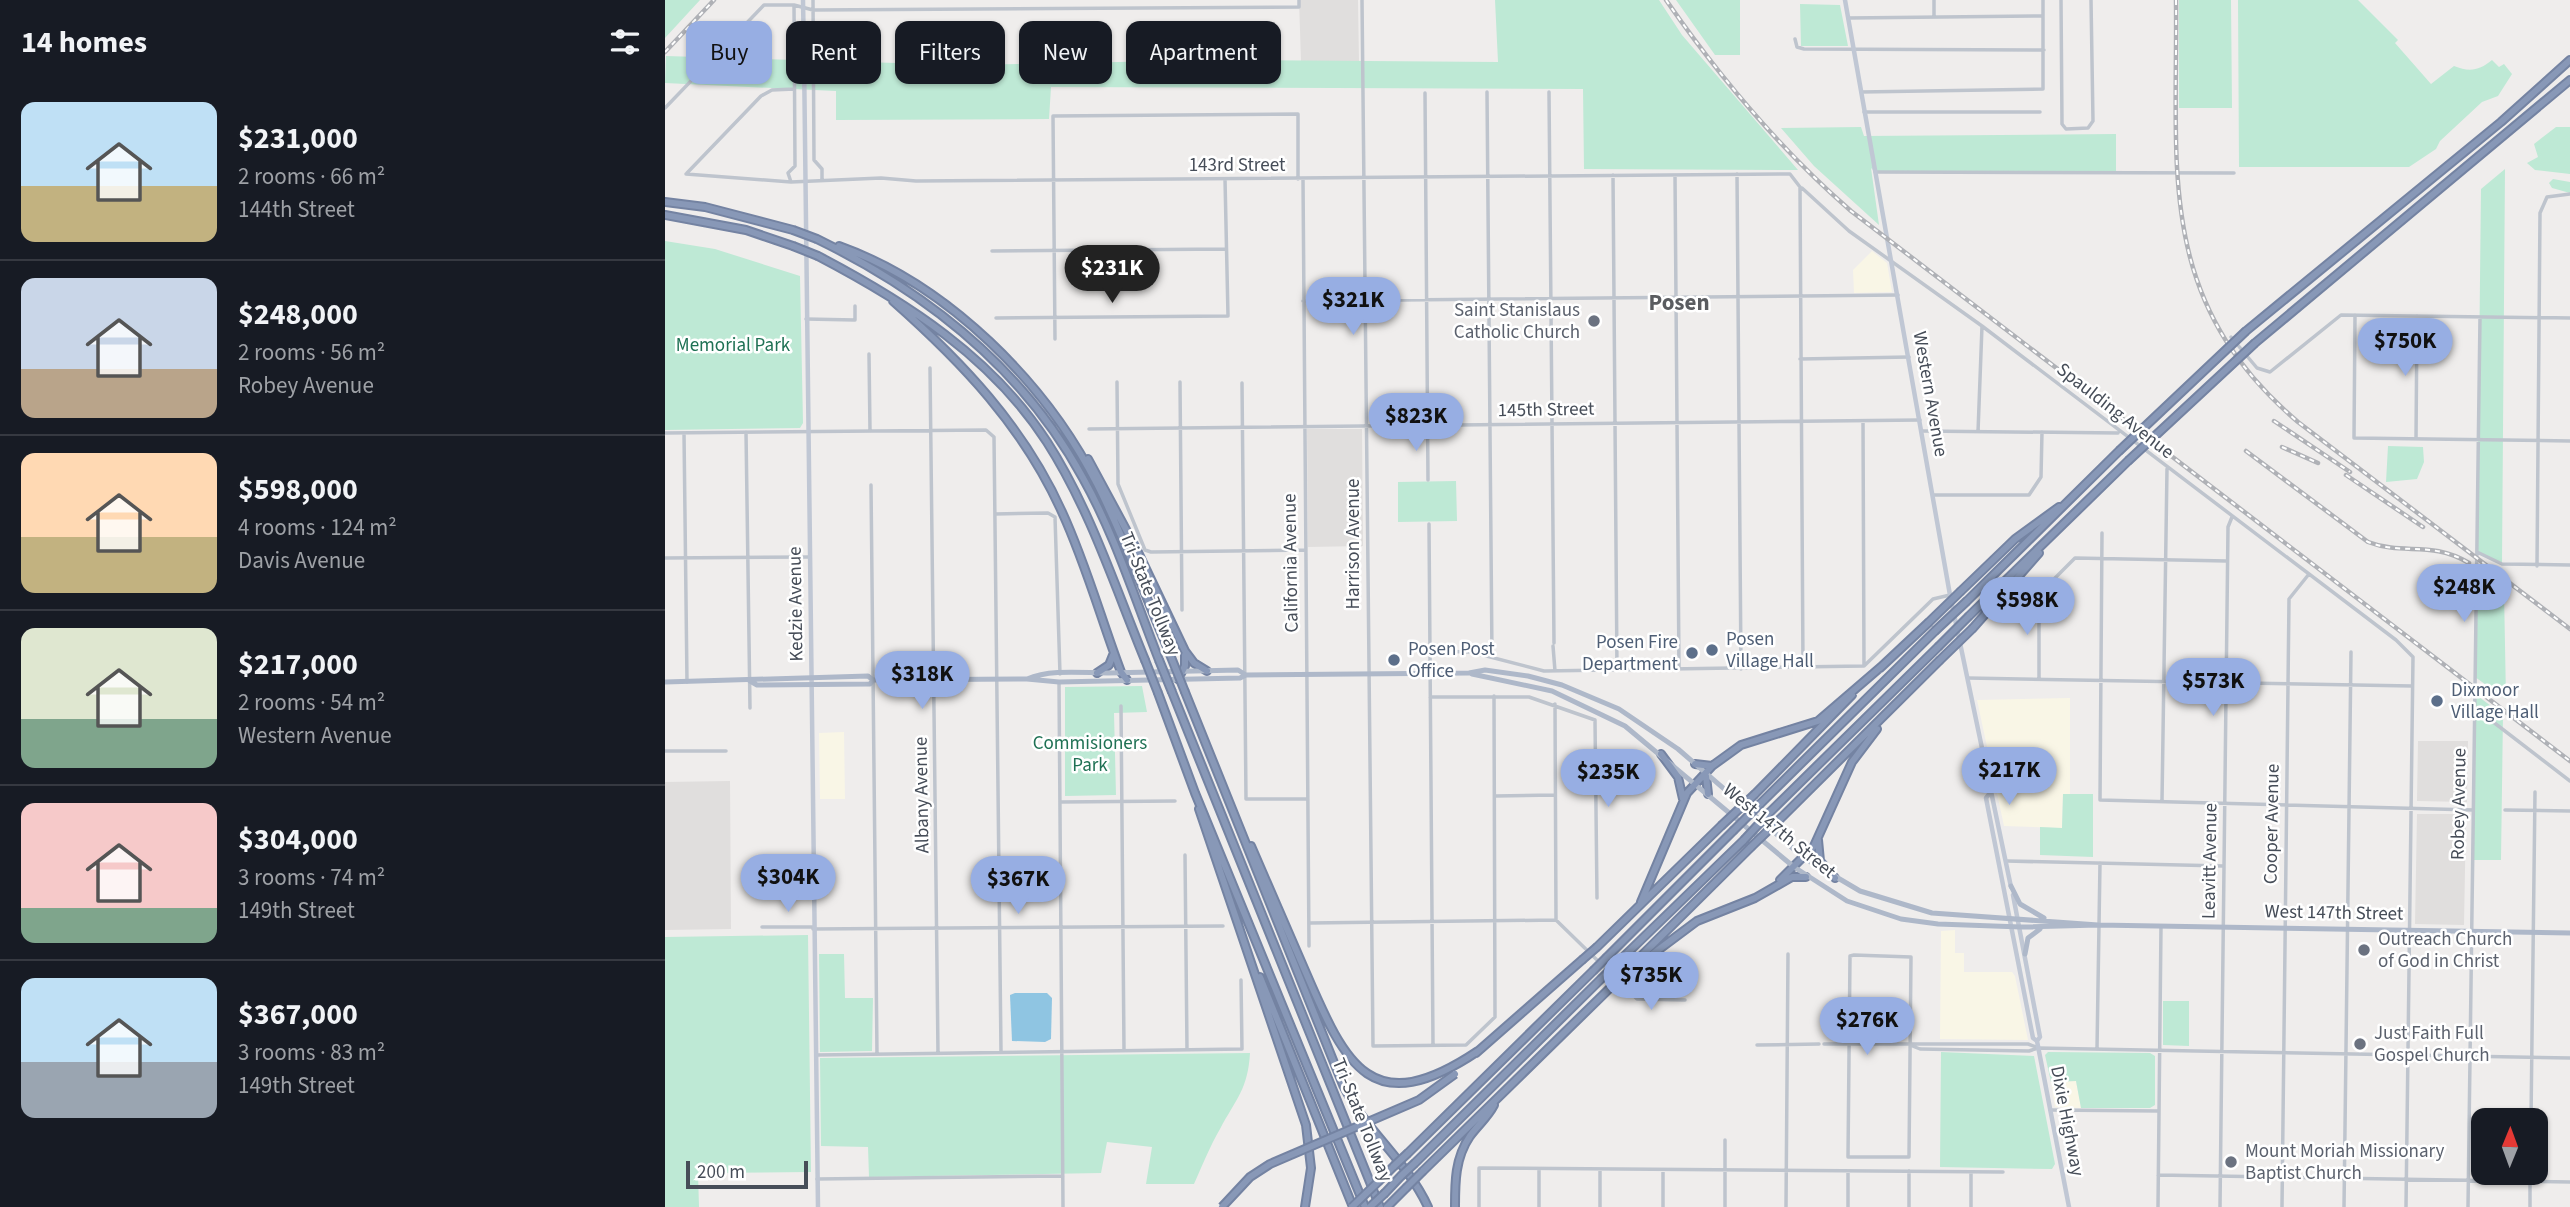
<!DOCTYPE html>
<meta charset="utf-8">
<style>
body{margin:0;font-family:"Source Sans 3",sans-serif;background:#242831;color:#f1f3f6;height:100vh;display:flex;flex-direction:column;font-size:26px;white-space:nowrap}
*{box-sizing:border-box;margin:0}
p{font-size:23px;color:#9ea1a6}
.icon{flex:none;width:38px;height:38px;fill:none;stroke:currentColor;stroke-width:2;stroke-linecap:round;stroke-linejoin:round}
.map{position:relative;flex:1;overflow:hidden}
.side{display:flex;flex-direction:column;background:#171b24;width:665px}
.side>*{flex:none}
.top-card{position:absolute;left:21px;top:21px;width:665px;height:63px;display:flex;gap:14px}
.needle{width:46px;rotate:1deg}
.controls{position:absolute;left:1806px;top:1108px;display:grid;gap:14px}
.controls a{display:grid;place-items:center;width:77px;height:77px;border-radius:14px;background:#171b24;box-shadow:0 2px 5px #0004;font-size:35px}
.scale{position:absolute;left:21px;bottom:18px;width:122px;box-sizing:border-box;padding-left:7px;border:4px solid #464d58;border-top:0;font-size:19px;line-height:24px;white-space:nowrap;color:#464d58;-webkit-text-stroke:5px #fff;paint-order:stroke}
.price{position:absolute;translate:-50% -60px;padding:0 16px;border-radius:24px;background:#97aee3;color:#111;font-size:23px;line-height:46px;filter:drop-shadow(0 2px 4px #0008)}
.price::after{content:'';position:absolute;left:50%;top:42px;width:21px;height:16px;margin-left:-10px;background:inherit;clip-path:polygon(0 0,100% 0,50% 100%)}
.price.selected{background:#222;color:#fff}
ul{padding:0;list-style:none}
li{display:flex;align-items:center;gap:21px;height:175px;padding:0 21px}
li+li{border-top:2px solid #363941}
li span{display:grid;place-items:center;flex:none;width:196px;height:140px;border-radius:14px;color:#555}
li>.icon{margin-inline-start:auto}
span .icon{width:84px;height:84px;fill:#fffc;stroke-width:1}
li b{font-size:30px}
h2{display:flex;justify-content:space-between;align-items:center;height:84px;padding:0 21px;font-size:30px}
.tag{padding:0 24px;border-radius:14px;background:#171b24;box-shadow:0 2px 5px #0004;font-size:24px;line-height:63px}
.tag.selected{background:#97aee3;color:#111}
main{display:flex;flex:1;min-height:0}
.map>svg:first-child{display:block}
.commercial{fill:#f9f6e6}
.education{fill:#e0dedd}
.green{fill:#bee9d5}
.water{fill:#8fc5e2}
.lines{fill:none;stroke-linecap:round;stroke-linejoin:round}
.motorway-casing{stroke:#7483a2;stroke-width:10}
.minor{stroke:#bec4cd;stroke-width:3.5}
.secondary{stroke:#c0c7d4;stroke-width:4.5}
.primary{stroke:#aeb8c9;stroke-width:5}
.motorway{stroke:#8898b7;stroke-width:6}
.rail-casing{stroke:#afb1b6;stroke-width:4.5}
.rail{stroke:#fff;stroke-width:2;stroke-dasharray:5;stroke-linecap:butt}
.motorway-bridge-casing{stroke:#7483a2;stroke-width:10;stroke-linecap:butt}
.secondary-bridge{stroke:#c0c7d4;stroke-width:4.5}
.motorway-bridge{stroke:#8898b7;stroke-width:6}
.worship-dot{fill:#6b7280;stroke:#fff;stroke-width:2.5}
.service-dot{fill:#5c6f8a;stroke:#fff;stroke-width:2.5}
.labels{text-anchor:middle;dominant-baseline:central;stroke-width:5;stroke-linejoin:round;paint-order:stroke}
.street-label{font-size:19px;fill:#464d58;stroke:#fff}
.worship-label{font-size:19px;fill:#5b616d;stroke:#fff;text-anchor:start}
.park-label{font-size:19px;fill:#1f7154;stroke:#fff}
.service-label{font-size:19px;fill:#4e5e75;stroke:#fff;text-anchor:start}
.quarter-label{font-size:23px;font-weight:bold;fill:#5a5c60;stroke:#fff}
</style>
<main>
<section class="side">
<h2>14 homes<svg class="icon" aria-label="filters" viewBox="0 0 24 24"><path d="M4 7h16M4 17h16"/><circle cx="9" cy="7" r="2"/><circle cx="15" cy="17" r="2"/></svg></h2>
<ul>
<li><span style="background:linear-gradient(#bfe0f5 60%,#c2b280 0)"><svg class="icon" aria-label="home" viewBox="0 0 24 24"><path d="M3 11l9-7 9 7M6 9v11h12V9"/></svg></span><div><b>$231,000</b><p>2 rooms · 66 m²</p><p>144th Street</p></div></li>
<li><span style="background:linear-gradient(#c9d6e8 65%,#b9a48a 0)"><svg class="icon" aria-label="home" viewBox="0 0 24 24"><path d="M3 11l9-7 9 7M6 9v11h12V9"/></svg></span><div><b>$248,000</b><p>2 rooms · 56 m²</p><p>Robey Avenue</p></div></li>
<li><span style="background:linear-gradient(#ffd9b3 60%,#c2b280 0)"><svg class="icon" aria-label="home" viewBox="0 0 24 24"><path d="M3 11l9-7 9 7M6 9v11h12V9"/></svg></span><div><b>$598,000</b><p>4 rooms · 124 m²</p><p>Davis Avenue</p></div></li>
<li><span style="background:linear-gradient(#dfe7d0 65%,#7fa58c 0)"><svg class="icon" aria-label="home" viewBox="0 0 24 24"><path d="M3 11l9-7 9 7M6 9v11h12V9"/></svg></span><div><b>$217,000</b><p>2 rooms · 54 m²</p><p>Western Avenue</p></div></li>
<li><span style="background:linear-gradient(#f6c9c9 75%,#7fa58c 0)"><svg class="icon" aria-label="home" viewBox="0 0 24 24"><path d="M3 11l9-7 9 7M6 9v11h12V9"/></svg></span><div><b>$304,000</b><p>3 rooms · 74 m²</p><p>149th Street</p></div></li>
<li><span style="background:linear-gradient(#bfe0f5 60%,#9aa5b1 0)"><svg class="icon" aria-label="home" viewBox="0 0 24 24"><path d="M3 11l9-7 9 7M6 9v11h12V9"/></svg></span><div><b>$367,000</b><p>3 rooms · 83 m²</p><p>149th Street</p></div></li>
</ul>
</section>
<div class="map">
<svg width="1905" height="1207" viewBox="0 0 1905 1207">
<rect width="100%" height="100%" fill="#efedec"/>
<path class="commercial" d="M1207,251l15,12 5,29 -38,1 -1,-23z
M1405,698v96l-7,1 -1,33 -58,-2 -27,-126z
M179,732l1,67h-25l-1,-66z
M1290,930v23h9v19h48l3,4 13,64 -88,-1 1,-108z
M1411,1081l5,27 -26,-1 -4,-25z"/>
<path class="education" d="M634,0h59l1,62 -58,-1z
M642,429h55l1,117 -55,1z
M1753,741h50l-1,61 -50,-1z
M65,781l1,148 -66,1v-148z
M1752,814h49l-2,111 -49,-1z"/>
<path class="green" d="M0,0h35l-35,38z
M830,0h164l23,35 116,135 -214,-1 -1,-80 -532,-2 -2,32 -213,1v-29l-171,-8 1,-27 298,9 257,-5 277,2z
M1011,0h64v55h-25z
M1514,0h52l1,108h-53z
M1573,0h120l40,40 -3,3 36,41 23,-18c15,6 25,5 38,-6l7,7 5,-3 8,10 -14,22 -16,6 -42,39 -4,8 -27,18h-170z
M1135,4l40,1 8,41h-47z
M1196,127l3,9 252,-2v39l-241,-1 -4,-4 8,57 -65,-59 -33,-38z
M1891,127h14v47l-35,-4 -8,-7 11,-6 -4,-13z
M1840,169l-3,395 -25,-12 4,-363z
M1888,179l17,3v11l-18,-5 -3,-5z
M0,241l50,8 85,27 3,147 -3,5 -135,2z
M1723,446l35,1 1,15 -7,17 -31,3z
M791,481l1,40 -59,1v-40z
M1812,574l27,17 2,108 -31,-22z
M477,686l5,26 -33,1 2,82 -51,1v-109z
M1810,694l28,21 -2,145h-28z
M1398,794h30v63l-53,-2v-28l22,1z
M143,935l3,237 -113,1 1,34h-34v-270z
M154,954h25l1,44h28l-1,53 -52,1z
M1498,1001h26v45l-26,-1z
M1276,1052l93,4 21,108 -3,5 -112,-2z
M1383,1052l102,1 5,3v49l-5,3h-69l-5,-27 -25,1 -6,-27z
M585,1053c-2,36 -14,46 -30,76 -10,17 -18,37 -26,55h-48l6,-37 -45,-5 -6,31 -232,4 -1,-30 -47,-1 -1,-88z"/>
<path class="water" d="M350,993h32l5,5 -1,41 -6,3 -33,-1 -2,-46z"/>
<g class="lines">
<g class="motorway-casing">
<path id="motorway" d="M0,202l40,5 88,23
M0,215l81,15 47,16
M152,239c111,54 206,129 266,239 32,57 52,121 76,182
M174,246c109,39 207,137 258,238 27,53 47,109 70,163
M153,256c88,46 174,101 229,186 43,67 68,145 98,218
M228,301c69,61 131,126 169,211 24,52 39,107 59,160l6,8
M1581,331l255,-209 69,-62
M1590,343l315,-263
M423,459l48,89 49,103 9,12 13,8
M1296,591l54,-52 44,-32
M1302,601l152,-150
M1304,616l159,-155
M1308,628l66,-75
M1215,668l48,-45
M432,673l12,-8 4,-10
M513,679l7,-13v-11
M507,692l208,515
M520,692l158,393c22,45 64,76 85,122
M493,693l37,100 170,414
M996,754l17,23 5,22
M1030,764l17,2
M1041,776l2,18
M1090,794l97,-99
M1095,804l175,-173
M534,809l107,316 5,43 -6,39
M1105,812l168,-165
M1115,819l159,-158
M1153,840l2,21 15,17
M586,846c18,42 37,85 55,127 40,93 66,149 172,78
M1115,880l34,-34 38,-84 25,-33
M976,902l46,-109 25,-27 29,-21 77,-24 64,-55
M932,947l124,-121
M942,957l126,-126
M950,965l129,-125
M961,971l125,-124
M595,977l93,230
M953,980l79,-59 58,-23 37,-21h14
M811,1053l106,-93
M743,1153l185,-182
M750,1163l186,-184
M758,1171l187,-183
M714,1181l15,-15
M720,1193l16,-17
M722,1207l19,-19
M790,1207c0,-25 0,-49 15,-71 8,-11 18,-19 24,-31"/>
</g>
<path class="minor" d="M148,0l1,160 8,9v10
M697,0l11,1046 93,-1 29,-28 -1,-321
M1396,0l1,124 4,5 22,-1 5,-7 -2,-121
M1269,16v-16
M1183,18l195,-2
M1130,39l2,8 7,2 240,1
M822,92l5,565
M884,92l5,551
M1196,92l182,-3v-89
M760,93l3,387
M0,108l99,-103h30l19,5 486,-3v-7
M1199,112h176
M1210,172l359,1
M22,173l74,-77 11,-6 22,-1
M21,174l105,8 90,-4 35,3 874,-7 10,13 3,481
M1072,174l4,495
M948,175l4,495
M1010,175l4,494
M638,179l6,767
M126,182l-3,-9 7,-7 -1,-161
M1137,188l47,43 133,95 414,314 17,17 -7,550
M327,251l234,-2
M638,301l595,-6
M1690,315l-1,123 216,3
M331,318l232,-2 -3,-137
M141,319l49,1v-14
M1566,337l26,31 13,4 71,-57 229,3
M390,339l-2,-223 245,-2v65
M204,354l1,77
M1135,359l109,-2
M265,368l8,685
M452,382l1,102 27,66 6,2 154,-2
M515,382l2,228
M577,383l4,416h62
M1198,421l1,245
M424,429l831,-9
M1257,431l196,2
M81,432l4,276
M1313,432l4,-106
M0,433l321,-3 8,7 7,615
M19,433l3,249
M1751,439l1,-123
M206,485l6,569
M1269,495h95l12,-18 1,-45
M330,514l53,-1 7,4 5,157
M764,524l4,521
M1437,533l-2,267 373,10
M1812,552l25,12 68,1
M0,558l144,-1
M1872,566l3,-353 7,-16 23,-3
M888,646l2,25
M764,651l42,1 73,19 320,-5 69,-67 17,-4
M1303,678l444,8
M1374,679v-85l36,-36 152,3
M394,682l4,525
M765,697h99l66,23 2,178
M890,704l1,216 81,79 48,1
M456,706l3,344
M1810,708l95,73
M0,751h61
M830,796l60,-1
M1497,801l5,-332
M395,802l115,-1
M1840,810l65,1
M520,855l2,194
M1342,861l216,5
M645,923l246,-3
M97,927h51
M148,929l410,-3
M1189,955l57,2 -2,200h-61l2,-201z
M1159,1044h204l8,3
M1092,1045l62,-1
M1245,1045l10,4 109,2 9,-3 532,10
M1432,1049l3,-186
M152,1055l425,-6 -1,-69
M1385,1110l109,1
M1866,1120l4,-328
M1060,1140v67
M874,1169v38
M935,1169v38
M1493,1175l412,7
M152,1179l246,-3
M814,1207v-39l524,4
M998,1207v-37
M1121,1207l2,-253
M1183,1207v-36
M1244,1207v-36
M1306,1207v-35
M1493,1207l3,-281
M1555,1207l8,-680 4,-10
M1617,1207l7,-608 20,-25
M1679,1207l7,-555
M1803,1207l12,-890
M1865,1207v-35"/>
<path class="secondary" d="M1180,0l105,595 61,292
M139,57l14,1150
M1325,793l-4,5 47,240 4,3 32,166
M1348,895l27,142 -3,4"/>
<path class="primary" d="M807,674l80,17 73,35 169,141 53,34 54,18 37,5 83,3 77,-2 472,8
M362,679c24,-10 55,-6 81,-6 43,-1 86,-2 130,-3l8,5
M85,681l7,4 113,-1 3,-4
M0,682l203,-6 5,4 154,-1 32,3 181,-4 6,-3 223,-2 16,-3 43,6 34,9 57,24 59,40 126,109 56,33 72,22 166,12
M1346,886l9,18 24,14
M1360,954l3,-16 12,-9"/>
<use href="#motorway" class="motorway"/>
<g class="rail-casing">
<path id="rail" d="M1001,0c52,75 116,151 185,211l719,550
M1511,0c2,170 -22,299 122,422l272,207
M0,52l49,-52
M1609,421l76,51
M1617,447l36,16
M1581,451l122,91c37,14 62,-2 101,21
M1681,475l77,52"/>
</g>
<use href="#rail" class="rail"/>
<g class="motorway-bridge-casing">
<path id="motorway-bridge" d="M128,230l24,9
M128,246l25,10
M1454,451l127,-120
M1463,461l127,-118
M1263,623l33,-32
M1270,631l32,-30
M502,647l18,45
M1273,647l31,-31
M480,660l13,33
M494,660l13,32
M1274,661l34,-33
M1056,826l34,-32
M1068,831l27,-27
M1079,840l26,-28
M1086,847l29,-28
M917,960l15,-13
M928,971l14,-14
M936,979l14,-14
M945,988l16,-17
M729,1166l14,-13
M736,1176l14,-13
M741,1188l17,-17
M557,1207l28,-30 20,-13 149,-64 36,-26
M687,1207l27,-26
M705,1207l15,-14"/>
</g>
<path class="secondary-bridge" d="M138,0l1,57"/>
<use href="#motorway-bridge" class="motorway-bridge"/>
</g>
<g class="worship-dot">
<circle cx="929" cy="321" r="7"/>
<circle cx="1699" cy="950" r="7"/>
<circle cx="1695" cy="1044" r="7"/>
<circle cx="1566" cy="1162" r="7"/>
</g>
<g class="service-dot">
<circle cx="1047" cy="650" r="7"/>
<circle cx="1027" cy="653" r="7"/>
<circle cx="729" cy="660" r="7"/>
<circle cx="1772" cy="701" r="7"/>
</g>
<g class="labels">
<g class="street-label">
<text x="572" y="165">143rd Street</text>
<text transform="translate(1265 394) rotate(80)">Western Avenue</text>
<text transform="translate(881 410) rotate(-1)">145th Street</text>
<text transform="translate(1450 411) rotate(38)">Spaulding Avenue</text>
<text transform="translate(688 544) rotate(-90)">Harrison Avenue</text>
<text transform="translate(626 563) rotate(-91)">California Avenue</text>
<text transform="translate(485 594) rotate(68)">Tri-State Tollway</text>
<text transform="translate(131 604) rotate(-91)">Kedzie Avenue</text>
<text transform="translate(257 795) rotate(-91)">Albany Avenue</text>
<text transform="translate(1794 804) rotate(-89)">Robey Avenue</text>
<text transform="translate(1607 824) rotate(-89)">Cooper Avenue</text>
<text transform="translate(1114 831) rotate(39)">West 147th Street</text>
<text transform="translate(1545 861) rotate(-89)">Leavitt Avenue</text>
<text transform="translate(1669 913) rotate(1)">West 147th Street</text>
<text transform="translate(697 1120) rotate(68)">Tri-State Tollway</text>
<text transform="translate(1402 1121) rotate(79)">Dixie Highway</text>
</g>
<g class="worship-label">
<text x="915" y="310" text-anchor="end">Saint Stanislaus<tspan x="915" dy="22">Catholic Church</tspan></text>
<text x="1713" y="939">Outreach Church<tspan x="1713" dy="22">of God in Christ</tspan></text>
<text x="1709" y="1033">Just Faith Full<tspan x="1709" dy="22">Gospel Church</tspan></text>
<text x="1580" y="1151">Mount Moriah Missionary<tspan x="1580" dy="22">Baptist Church</tspan></text>
</g>
<g class="park-label">
<text x="68" y="345">Memorial Park</text>
<text x="425" y="743">Commisioners<tspan x="425" dy="22">Park</tspan></text>
</g>
<g class="service-label">
<text x="1061" y="639">Posen<tspan x="1061" dy="22">Village Hall</tspan></text>
<text x="1013" y="642" text-anchor="end">Posen Fire<tspan x="1013" dy="22">Department</tspan></text>
<text x="743" y="649">Posen Post<tspan x="743" dy="22">Office</tspan></text>
<text x="1786" y="690">Dixmoor<tspan x="1786" dy="22">Village Hall</tspan></text>
</g>
<g class="quarter-label">
<text x="1014" y="302">Posen</text>
</g>
</g>
</svg>
<div class="controls">
<a><svg class="needle" viewBox="-14 -14 28 28"><path d="M0-13l5 13h-10z" fill="#e53935"/><path d="M0 13l5-13h-10z" fill="#9ea1a6"/></svg></a>
</div>
<div class="scale">200 m</div>
<b class="price selected" style="left:447px;top:305px">$231K</b>
<b class="price" style="left:688px;top:337px">$321K</b>
<b class="price" style="left:1740px;top:378px">$750K</b>
<b class="price" style="left:751px;top:453px">$823K</b>
<b class="price" style="left:1799px;top:624px">$248K</b>
<b class="price" style="left:1362px;top:637px">$598K</b>
<b class="price" style="left:257px;top:711px">$318K</b>
<b class="price" style="left:1548px;top:718px">$573K</b>
<b class="price" style="left:1344px;top:807px">$217K</b>
<b class="price" style="left:943px;top:809px">$235K</b>
<b class="price" style="left:123px;top:914px">$304K</b>
<b class="price" style="left:353px;top:916px">$367K</b>
<b class="price" style="left:986px;top:1012px">$735K</b>
<b class="price" style="left:1202px;top:1057px">$276K</b>
<div class="top-card">
<a class="tag selected">Buy</a>
<a class="tag">Rent</a>
<a class="tag">Filters</a>
<a class="tag">New</a>
<a class="tag">Apartment</a>
</div>
</div>
</main>
